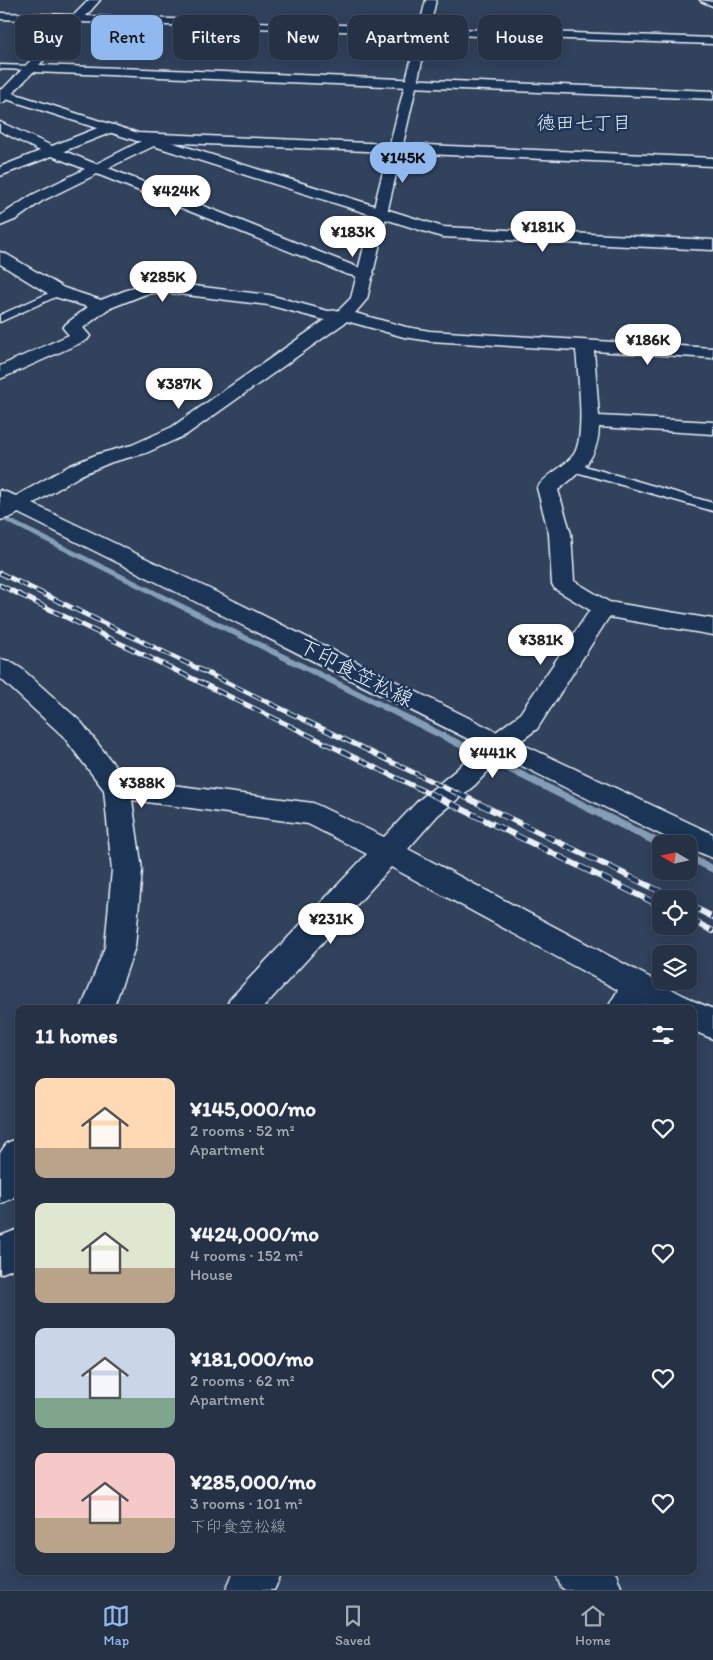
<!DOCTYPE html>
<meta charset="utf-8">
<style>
body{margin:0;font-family:Itim,"Klee One",sans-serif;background:#313e51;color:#f1f3f6;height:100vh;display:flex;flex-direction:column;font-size:19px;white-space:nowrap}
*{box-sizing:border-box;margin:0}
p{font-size:16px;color:#a3aab3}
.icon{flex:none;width:28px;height:28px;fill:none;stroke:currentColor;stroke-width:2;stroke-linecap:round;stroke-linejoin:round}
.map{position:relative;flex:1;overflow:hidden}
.drawer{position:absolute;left:15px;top:1005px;width:682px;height:570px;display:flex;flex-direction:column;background:#253246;border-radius:10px;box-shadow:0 2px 12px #0003,0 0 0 1px #424d5f}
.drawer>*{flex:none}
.banner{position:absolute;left:15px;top:15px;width:684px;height:45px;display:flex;gap:10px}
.needle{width:32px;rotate:279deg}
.fabs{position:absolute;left:652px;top:835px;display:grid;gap:10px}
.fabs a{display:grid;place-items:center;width:45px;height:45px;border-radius:10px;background:#253246;box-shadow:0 2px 12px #0003,0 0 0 1px #424d5f;font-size:25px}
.price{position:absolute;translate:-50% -42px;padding:0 11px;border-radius:18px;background:#fff;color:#222;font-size:16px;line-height:32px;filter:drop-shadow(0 1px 2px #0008)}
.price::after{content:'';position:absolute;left:50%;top:30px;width:15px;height:11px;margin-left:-8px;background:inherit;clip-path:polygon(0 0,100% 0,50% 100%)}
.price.current{background:#90b9f0;color:#111}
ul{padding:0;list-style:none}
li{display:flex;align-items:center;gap:15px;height:125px;padding:0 20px}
li span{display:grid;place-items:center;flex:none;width:140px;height:100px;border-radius:10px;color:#555}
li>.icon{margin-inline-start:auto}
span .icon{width:60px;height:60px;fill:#fffc;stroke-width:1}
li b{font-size:21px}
h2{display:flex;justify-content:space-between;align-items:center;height:60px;padding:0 20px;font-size:21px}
.chip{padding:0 18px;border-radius:10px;background:#253246;box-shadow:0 2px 12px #0003,0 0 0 1px #424d5f;font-size:18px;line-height:45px}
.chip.current{background:#90b9f0;color:#111}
.tabs{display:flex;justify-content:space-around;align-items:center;height:70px;border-top:1px solid #424d5f;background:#253246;font-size:14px;color:#a3aab3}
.tabs a{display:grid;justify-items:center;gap:2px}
.tabs .current{color:#90b9f0}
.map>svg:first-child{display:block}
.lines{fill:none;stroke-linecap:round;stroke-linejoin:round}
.stream{fill:#859eb6;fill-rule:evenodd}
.lane-casing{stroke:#e8f1f8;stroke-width:3}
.street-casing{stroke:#e8f1f8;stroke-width:3}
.secondary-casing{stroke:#e8f1f8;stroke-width:3}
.lane{fill:#1d3557;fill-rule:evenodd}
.street{fill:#1d3557;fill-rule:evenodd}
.secondary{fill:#1d3557;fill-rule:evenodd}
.rail-far1-casing{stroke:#e8f1f8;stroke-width:5}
.rail-casing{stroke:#e8f1f8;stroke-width:6}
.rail-far1{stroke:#1d3557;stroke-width:3;stroke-dasharray:10;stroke-linecap:butt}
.rail{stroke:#1d3557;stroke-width:4.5;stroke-dasharray:12;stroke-linecap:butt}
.labels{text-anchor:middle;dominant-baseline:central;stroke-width:5;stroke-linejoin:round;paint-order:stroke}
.far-neighbourhood-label{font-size:19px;fill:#e8f1f8;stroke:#1d3557}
.street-label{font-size:21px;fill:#e8f1f8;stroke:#1d3557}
</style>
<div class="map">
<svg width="713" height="1590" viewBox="0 0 713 1590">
<rect width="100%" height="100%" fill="#31425d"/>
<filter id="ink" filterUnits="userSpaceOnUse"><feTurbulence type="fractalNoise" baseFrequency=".02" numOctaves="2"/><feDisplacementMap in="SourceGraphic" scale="10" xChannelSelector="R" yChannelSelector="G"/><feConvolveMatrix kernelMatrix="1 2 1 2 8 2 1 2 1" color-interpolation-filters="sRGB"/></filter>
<g filter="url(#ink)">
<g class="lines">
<path class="stream" d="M0,514l664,327 1,3h-4v3h-3l-658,-328z
M689,853l24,12v8l-24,-12z"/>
<g class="lane-casing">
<path id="lane" d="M700,0l13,2v4l-12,-5z
M0,65l31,1 4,2 -4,2 -31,-1z
M58,289l4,1 1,2 -1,2 -62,28v-7z
M574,463l139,40v8l-144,-41 -2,-3z"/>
</g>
<g class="street-casing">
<path id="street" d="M89,0h11l-14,16 627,22v6l-633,-22 -41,43 674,26v8l-680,-27 -29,30 -4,1v-11l68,-70 -68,-3v-6l74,2z
M0,122l52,24 53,-21h10l2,3 -2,3 -51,20 32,13 59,-30 5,1 1,4 282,88 270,13v10l-271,-13 -288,-91 -46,22 249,99 15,4 2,3 -2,3 -6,2 -20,-5 -249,-100 -55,27 -25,18 -17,7v-10l32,-21 53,-26 -33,-13 -52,20v-9l40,-16 -40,-20z
M0,252l6,2 58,34 37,12 36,-14 25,-4 107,13 59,16 16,-1 62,17 24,4 283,17v10l-119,-7 5,65 114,6v12l-114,-7c-1,32 -18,45 -41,63l13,44 3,47 35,21 104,17v16l-104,-18 -72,112 -30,22 -32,34 -37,30 -30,34 286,152 19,8v30l-19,-8v-22h-42l-8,-5 -3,5h-34l11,-19 -227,-123 -129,142h-37l5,-10 137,-145 -59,-30 -176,-24 10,70 -7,77 -22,62h-32l24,-62 7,-77 -8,-80 -41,-54 -63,-58v-19l9,2 13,8 59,53 44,57 188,24 71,34 34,-36 37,-30 34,-34 30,-22 71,-105 -35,-21 -3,-5 -3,-50 -12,-46c9,-14 27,-20 37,-34 12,-18 4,-80 2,-104l-146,-9 -26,-4 -61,-17 -15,1 -60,-16 -106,-13 -16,2 -38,15 -25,19 7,8 -3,4 -87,39v-13l69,-31 -6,-7 3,-4 22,-17 -36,-11 -52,-32z
M17,498l8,1 3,5c-6,9 -18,14 -28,16v-15z
M19,1138v50l-6,10 -13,6v-51l7,-10z
M19,1229v37l-19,8v-38z
M234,1571h49l-9,19h-48z
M555,1571h57l4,3 6,16h-57l-4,-3z"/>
</g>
<g class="secondary-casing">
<path id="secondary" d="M426,0h10l-33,144 310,14v8l-312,-13 -34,146 -17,20 -164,116 -40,18 -34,9 -29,12 -50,30 191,92 283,141 206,97v24l-24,-10v-4h-9c-228,-111 -453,-228 -680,-340v-14l16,6 53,-30 29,-12 34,-9 40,-18 166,-116 13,-13 37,-146 -251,-11 -137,-44v-8l138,44 252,11z"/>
</g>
<use href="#lane" class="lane"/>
<use href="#street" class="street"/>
<use href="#secondary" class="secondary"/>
<g class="rail-far1-casing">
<path id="rail-far1" d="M0,573l460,222
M0,585l432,210"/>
</g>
<g class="rail-casing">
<path id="rail" d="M429,793l232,113
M457,793l219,106
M689,905l24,12
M689,919l24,12"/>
</g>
<use href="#rail-far1" class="rail-far1"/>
<use href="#rail" class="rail"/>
</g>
</g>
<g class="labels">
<g class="far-neighbourhood-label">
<text x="584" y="122">徳田七丁目</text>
</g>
<g class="street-label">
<text transform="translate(356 672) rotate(27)">下印食笠松線</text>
</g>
</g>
</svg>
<div class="fabs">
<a><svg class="needle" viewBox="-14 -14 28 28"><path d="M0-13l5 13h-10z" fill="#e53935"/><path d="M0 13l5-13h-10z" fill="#a3aab3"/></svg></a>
<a><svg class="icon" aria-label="locate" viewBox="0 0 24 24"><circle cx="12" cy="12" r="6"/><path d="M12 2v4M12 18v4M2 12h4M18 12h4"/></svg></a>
<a><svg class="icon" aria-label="layers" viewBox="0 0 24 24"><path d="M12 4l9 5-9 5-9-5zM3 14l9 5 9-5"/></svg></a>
</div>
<b class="price current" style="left:403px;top:184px">¥145K</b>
<b class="price" style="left:176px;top:217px">¥424K</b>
<b class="price" style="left:543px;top:253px">¥181K</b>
<b class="price" style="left:353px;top:258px">¥183K</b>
<b class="price" style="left:163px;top:303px">¥285K</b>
<b class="price" style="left:648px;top:366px">¥186K</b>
<b class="price" style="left:179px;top:410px">¥387K</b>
<b class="price" style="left:541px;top:666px">¥381K</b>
<b class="price" style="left:493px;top:779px">¥441K</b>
<b class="price" style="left:142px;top:809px">¥388K</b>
<b class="price" style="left:331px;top:945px">¥231K</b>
<div class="banner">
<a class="chip">Buy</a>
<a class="chip current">Rent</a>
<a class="chip">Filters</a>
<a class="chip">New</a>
<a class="chip">Apartment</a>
<a class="chip">House</a>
</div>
<section class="drawer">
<h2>11 homes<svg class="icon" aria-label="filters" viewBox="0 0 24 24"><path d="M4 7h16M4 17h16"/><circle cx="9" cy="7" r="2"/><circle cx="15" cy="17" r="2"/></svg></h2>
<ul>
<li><span style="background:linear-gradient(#ffd9b3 70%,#b9a48a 0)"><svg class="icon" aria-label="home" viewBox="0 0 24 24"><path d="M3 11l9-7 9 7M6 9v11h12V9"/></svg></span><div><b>¥145,000/mo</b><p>2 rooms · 52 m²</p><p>Apartment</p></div><svg class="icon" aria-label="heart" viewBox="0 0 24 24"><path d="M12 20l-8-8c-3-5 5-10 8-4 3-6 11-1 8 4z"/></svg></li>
<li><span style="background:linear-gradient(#dfe7d0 65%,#b9a48a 0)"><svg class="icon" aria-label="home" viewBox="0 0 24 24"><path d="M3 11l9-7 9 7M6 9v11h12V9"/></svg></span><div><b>¥424,000/mo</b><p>4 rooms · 152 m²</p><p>House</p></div><svg class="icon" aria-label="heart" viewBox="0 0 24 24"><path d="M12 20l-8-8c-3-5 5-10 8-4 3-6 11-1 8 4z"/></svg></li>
<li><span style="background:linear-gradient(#c9d6e8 70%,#7fa58c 0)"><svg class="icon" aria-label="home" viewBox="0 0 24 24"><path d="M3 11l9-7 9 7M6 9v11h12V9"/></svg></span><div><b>¥181,000/mo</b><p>2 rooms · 62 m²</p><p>Apartment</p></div><svg class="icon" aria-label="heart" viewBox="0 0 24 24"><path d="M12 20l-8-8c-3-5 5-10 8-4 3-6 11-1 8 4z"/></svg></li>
<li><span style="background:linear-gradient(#f6c9c9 65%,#b9a48a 0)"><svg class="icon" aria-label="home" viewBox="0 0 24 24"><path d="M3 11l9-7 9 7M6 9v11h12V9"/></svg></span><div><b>¥285,000/mo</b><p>3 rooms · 101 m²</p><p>下印食笠松線</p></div><svg class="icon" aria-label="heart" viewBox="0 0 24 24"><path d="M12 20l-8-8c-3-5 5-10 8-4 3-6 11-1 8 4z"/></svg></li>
</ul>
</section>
</div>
<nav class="tabs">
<a class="current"><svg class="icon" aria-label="map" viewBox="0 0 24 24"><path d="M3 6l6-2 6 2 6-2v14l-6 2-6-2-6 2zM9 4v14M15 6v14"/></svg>Map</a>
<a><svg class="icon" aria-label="saved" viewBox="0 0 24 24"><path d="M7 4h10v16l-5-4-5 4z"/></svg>Saved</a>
<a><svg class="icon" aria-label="home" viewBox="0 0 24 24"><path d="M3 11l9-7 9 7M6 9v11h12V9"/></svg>Home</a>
</nav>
